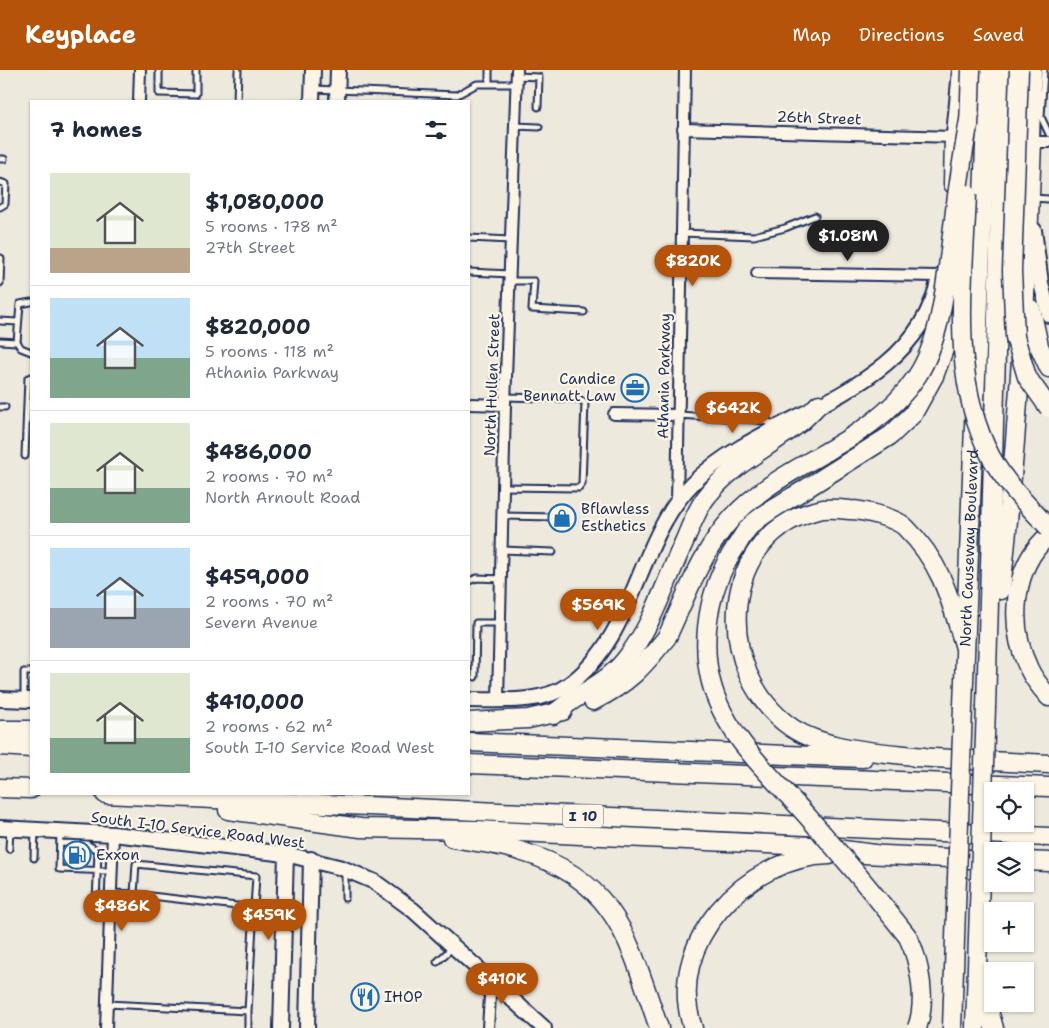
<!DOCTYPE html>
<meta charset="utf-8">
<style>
body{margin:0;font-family:"Shantell Sans",sans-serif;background:#f2f2f3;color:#1f2937;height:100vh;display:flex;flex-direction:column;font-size:19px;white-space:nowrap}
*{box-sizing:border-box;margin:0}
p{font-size:16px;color:#747a83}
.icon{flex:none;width:28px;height:28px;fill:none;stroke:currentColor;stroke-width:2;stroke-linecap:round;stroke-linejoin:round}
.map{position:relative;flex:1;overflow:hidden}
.sheet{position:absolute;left:30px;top:30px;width:440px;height:695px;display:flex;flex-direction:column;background:#fff;border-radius:0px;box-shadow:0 1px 4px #0004}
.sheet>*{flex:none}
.buttons{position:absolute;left:984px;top:712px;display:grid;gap:10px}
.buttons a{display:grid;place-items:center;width:50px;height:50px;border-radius:0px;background:#fff;box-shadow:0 1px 4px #0004;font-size:25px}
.price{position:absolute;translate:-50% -42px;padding:0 11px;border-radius:18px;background:#b45309;color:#fff;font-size:16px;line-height:32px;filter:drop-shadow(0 1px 2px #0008)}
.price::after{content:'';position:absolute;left:50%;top:30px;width:15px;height:11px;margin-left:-8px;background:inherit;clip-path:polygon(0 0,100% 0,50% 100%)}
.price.active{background:#222;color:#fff}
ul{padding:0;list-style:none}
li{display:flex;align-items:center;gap:15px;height:125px;padding:0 20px}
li+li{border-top:1px solid #e0e1e3}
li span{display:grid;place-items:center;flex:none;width:140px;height:100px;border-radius:0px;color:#555}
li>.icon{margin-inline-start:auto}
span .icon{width:60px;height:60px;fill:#fffc;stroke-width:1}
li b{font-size:21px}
h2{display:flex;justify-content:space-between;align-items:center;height:60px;padding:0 20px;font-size:21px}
header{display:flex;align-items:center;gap:30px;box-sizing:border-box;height:70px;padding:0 25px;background:#b45309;color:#fff}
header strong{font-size:24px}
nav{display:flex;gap:28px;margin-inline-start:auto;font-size:18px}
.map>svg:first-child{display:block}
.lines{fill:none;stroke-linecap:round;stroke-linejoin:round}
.lane-casing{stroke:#1b2f5e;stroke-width:9}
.street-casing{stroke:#1b2f5e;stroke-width:14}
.secondary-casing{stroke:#1b2f5e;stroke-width:18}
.highway-casing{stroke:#1b2f5e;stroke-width:21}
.lane{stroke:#fcf5e5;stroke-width:5}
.street{stroke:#fcf5e5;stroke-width:10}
.secondary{stroke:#fcf5e5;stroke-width:14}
.highway{stroke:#fcf5e5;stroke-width:18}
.highway-bridge-casing{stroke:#1b2f5e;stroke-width:21;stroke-linecap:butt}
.highway-bridge{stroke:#fcf5e5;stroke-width:18}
.labels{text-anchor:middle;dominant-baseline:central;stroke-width:4.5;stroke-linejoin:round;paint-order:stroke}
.shield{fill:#fcf5e5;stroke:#5e6a86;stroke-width:1}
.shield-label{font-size:14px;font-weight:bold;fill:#1b2f5e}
.street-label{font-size:15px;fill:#1b2f5e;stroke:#fcf5e5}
.poi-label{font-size:15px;fill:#1b2f5e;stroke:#fcf5e5;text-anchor:start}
</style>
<header>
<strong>Keyplace</strong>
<nav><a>Map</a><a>Directions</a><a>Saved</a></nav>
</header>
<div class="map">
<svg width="1049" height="958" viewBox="0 0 1049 958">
<rect width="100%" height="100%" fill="#eee9dd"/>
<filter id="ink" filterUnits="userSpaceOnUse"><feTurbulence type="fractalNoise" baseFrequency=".02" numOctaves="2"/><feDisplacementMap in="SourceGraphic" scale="10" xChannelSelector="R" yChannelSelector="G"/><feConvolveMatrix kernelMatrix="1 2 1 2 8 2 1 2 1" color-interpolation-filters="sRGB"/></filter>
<g filter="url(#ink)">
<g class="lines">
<g class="lane-casing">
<path id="lane" d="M159,0v23l37,1v-24
M1044,0l-3,47 8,17
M517,6l22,1 -1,30
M489,14v-14
M313,19l144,6 20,-11h39
M237,31l1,-31
M515,56l24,1
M0,89h4
M0,112l6,2 -1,20 -5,3
M1032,128l17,1
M682,163l72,3 31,-8 30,-12
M469,168l42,2
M469,202l41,2
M510,211h24l-2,28 52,3
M0,213l1,-25
M31,232l-11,2 -3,38 4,6 10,4
M0,251l18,1
M0,271l17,1
M494,306h12
M0,337h5
M678,345l80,5 19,4
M25,386l3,-78 3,-1
M504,417l75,1 3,-4 3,-81 -6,-4 -73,-2
M503,446l52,1
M502,480l51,2
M469,511l8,-3 24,1
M475,607l1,-54h24
M24,629v-27h7
M60,762l-1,37 52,2
M60,773l27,1 11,7 -2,52
M9,779l1,-20
M34,788l1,-27
M111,823l23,1 2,-30 120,12 -2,32 30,2
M345,828v-27
M437,892l16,-15
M107,934l141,7 6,-103 -120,-14
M248,958v-17"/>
</g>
<g class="street-casing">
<path id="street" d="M139,31l1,-31
M683,59l271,8
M1032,72h17
M757,203l182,3
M469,334l36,1
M614,344l64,1
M677,433l8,-433
M498,630l7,-295 12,-335
M106,958l7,-194
M488,958l3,-47"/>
</g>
<g class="secondary-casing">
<path id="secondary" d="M312,31l1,-31
M337,31l1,-31
M1032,72l2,-72
M953,76l7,-76
M1034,160l7,53 8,32
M0,629l31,1
M469,630c31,0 73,4 99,-15 67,-47 69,-145 124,-201 75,-75 224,-87 247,-207
M0,758l113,6 173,20 56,14 33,14 38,28 131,118
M281,958l5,-174
M307,958l4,-169"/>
</g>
<g class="highway-casing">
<g id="highway">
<path d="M953,114l1,-47"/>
<path d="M1031,239l8,37 10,22"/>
<path d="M807,418l84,-53 22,-21 21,-38 13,-35 2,-44"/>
<path d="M1049,465c-37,32 -41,91 -20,134 5,11 13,20 20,28"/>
<path d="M1001,520c16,-149 26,-299 31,-448"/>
<path d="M593,631c36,-18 49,-33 74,-64"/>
<path id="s1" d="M963,636l25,-636"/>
<path d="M986,637l18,-637"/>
<path d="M553,645c23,-21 52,-30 72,-55 27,-33 41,-79 59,-118 7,-16 13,-34 24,-47 25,-31 58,-46 89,-70 8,-6 15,-14 22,-21"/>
<path d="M469,652l59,-3 35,-8"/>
<path d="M0,660h31"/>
<path d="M469,672l394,16"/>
<path d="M0,676l31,2"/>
<path d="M914,687l135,7"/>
<path d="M924,687c-41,-5 -97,-6 -132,-29 -81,-56 -75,-198 31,-219 8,-1 18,0 27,1 13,0 47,8 56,18 36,35 45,74 59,120"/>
<path d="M469,694l580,23"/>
<path d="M0,718l31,1"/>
<path d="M105,724l944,43"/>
<path d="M228,740l133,18 114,2 336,16 64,8"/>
<path d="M452,768c23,4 47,6 68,13 98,29 109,91 139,177"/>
<path d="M864,784l128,6"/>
<path d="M1025,791l24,1"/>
<path d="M982,917l12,41"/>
<path d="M693,958c-30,-84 54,-172 137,-173"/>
<path d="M952,958l5,-149"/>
<path d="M975,958l4,-121"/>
</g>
</g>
<use href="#lane" class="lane"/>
<use href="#street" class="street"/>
<use href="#secondary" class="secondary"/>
<use href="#highway" class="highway"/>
<g class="highway-bridge-casing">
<path id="highway-bridge" d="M1019,0l-7,201 3,66 12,40 22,31
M969,56l2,-56
M967,124c-3,87 -18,184 24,263 15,27 37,49 58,71
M807,418c-19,12 -41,23 -57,38 -5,5 -9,13 -13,19 -33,48 -42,115 -14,168 21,40 56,71 86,105 34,39 67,78 99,119 12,25 19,64 9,91
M667,567c19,-40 34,-85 65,-119 52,-58 139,-72 185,-142 27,-41 30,-108 37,-157 4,-35 10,-70 16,-105
M957,809l6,-173
M979,837l7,-200"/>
</g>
<use href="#highway-bridge" class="highway-bridge"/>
</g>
</g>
<defs>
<g id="office-ring" transform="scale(1.4375)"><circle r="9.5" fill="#fcf5e5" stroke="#1f6fb2" stroke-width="1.5"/><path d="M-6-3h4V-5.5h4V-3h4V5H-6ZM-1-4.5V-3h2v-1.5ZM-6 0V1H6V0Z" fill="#1f6fb2"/></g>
<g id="shop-ring" transform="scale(1.4375)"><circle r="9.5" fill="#fcf5e5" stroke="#1f6fb2" stroke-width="1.5"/><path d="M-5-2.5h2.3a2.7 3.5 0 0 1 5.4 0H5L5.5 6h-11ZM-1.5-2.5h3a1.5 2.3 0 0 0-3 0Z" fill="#1f6fb2"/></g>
<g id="fuel-ring" transform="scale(1.4375)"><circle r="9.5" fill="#fcf5e5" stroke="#1f6fb2" stroke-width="1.5"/><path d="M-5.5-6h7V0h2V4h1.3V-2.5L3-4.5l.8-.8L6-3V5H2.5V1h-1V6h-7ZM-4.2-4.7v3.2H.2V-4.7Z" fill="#1f6fb2"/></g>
<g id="restaurant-ring" transform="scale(1.4375)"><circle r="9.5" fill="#fcf5e5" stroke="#1f6fb2" stroke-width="1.5"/><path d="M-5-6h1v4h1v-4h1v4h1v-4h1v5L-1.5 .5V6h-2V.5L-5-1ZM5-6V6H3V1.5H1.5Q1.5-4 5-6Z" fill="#1f6fb2"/></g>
</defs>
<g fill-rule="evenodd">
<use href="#office-ring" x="635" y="318"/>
<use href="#shop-ring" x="562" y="448"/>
<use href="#fuel-ring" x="77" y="785"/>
<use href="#restaurant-ring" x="365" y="927"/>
</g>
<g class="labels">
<rect class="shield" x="563" y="734.5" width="40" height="23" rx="4"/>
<g class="shield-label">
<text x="583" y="746">I 10</text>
</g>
<g class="street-label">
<text transform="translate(819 48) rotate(2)">26th Street</text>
<text transform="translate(664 306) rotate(-89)">Athania Parkway</text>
<text transform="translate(492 315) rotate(-88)">North Hullen Street</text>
<text stroke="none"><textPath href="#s1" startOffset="158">North Causeway Boulevard</textPath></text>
<text transform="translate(198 760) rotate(7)">South I-10 Service Road West</text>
</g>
<g class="poi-label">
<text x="616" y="309" text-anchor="end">Candice<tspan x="616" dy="17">Bennatt Law</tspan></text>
<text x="581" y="439">Bflawless<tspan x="581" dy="17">Esthetics</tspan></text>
<text x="96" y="785">Exxon</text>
<text x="384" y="927">IHOP</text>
</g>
</g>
</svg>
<div class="buttons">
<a><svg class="icon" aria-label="locate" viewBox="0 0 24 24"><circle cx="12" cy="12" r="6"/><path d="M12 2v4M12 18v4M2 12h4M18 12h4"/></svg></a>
<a><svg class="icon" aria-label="layers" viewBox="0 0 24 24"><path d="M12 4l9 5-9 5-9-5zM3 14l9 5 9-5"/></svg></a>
<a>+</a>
<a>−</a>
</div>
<b class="price active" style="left:848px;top:192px">$1.08M</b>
<b class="price" style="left:693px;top:217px">$820K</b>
<b class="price" style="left:733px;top:364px">$642K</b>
<b class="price" style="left:598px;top:561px">$569K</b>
<b class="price" style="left:122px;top:862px">$486K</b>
<b class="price" style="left:269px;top:871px">$459K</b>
<b class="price" style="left:502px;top:935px">$410K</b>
<section class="sheet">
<h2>7 homes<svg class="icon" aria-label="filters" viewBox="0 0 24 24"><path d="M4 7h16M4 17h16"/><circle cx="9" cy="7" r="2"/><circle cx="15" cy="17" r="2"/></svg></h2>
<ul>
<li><span style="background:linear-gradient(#dfe7d0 75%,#b9a48a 0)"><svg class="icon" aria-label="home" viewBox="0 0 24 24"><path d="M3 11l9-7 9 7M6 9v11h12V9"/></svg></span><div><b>$1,080,000</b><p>5 rooms · 178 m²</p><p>27th Street</p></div></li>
<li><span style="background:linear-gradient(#bfe0f5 60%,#7fa58c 0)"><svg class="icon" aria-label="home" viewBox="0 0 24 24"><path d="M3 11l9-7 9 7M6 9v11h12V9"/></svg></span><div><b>$820,000</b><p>5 rooms · 118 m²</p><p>Athania Parkway</p></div></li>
<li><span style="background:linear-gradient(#dfe7d0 65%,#7fa58c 0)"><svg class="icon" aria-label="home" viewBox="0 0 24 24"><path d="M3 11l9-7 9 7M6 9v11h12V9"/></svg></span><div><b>$486,000</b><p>2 rooms · 70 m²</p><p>North Arnoult Road</p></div></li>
<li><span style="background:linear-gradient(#bfe0f5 60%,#9aa5b1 0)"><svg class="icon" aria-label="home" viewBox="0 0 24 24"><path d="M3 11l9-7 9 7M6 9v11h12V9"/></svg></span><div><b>$459,000</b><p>2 rooms · 70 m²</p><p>Severn Avenue</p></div></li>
<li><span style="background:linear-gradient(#dfe7d0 65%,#7fa58c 0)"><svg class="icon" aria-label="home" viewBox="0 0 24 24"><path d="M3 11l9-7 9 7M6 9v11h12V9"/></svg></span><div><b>$410,000</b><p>2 rooms · 62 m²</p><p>South I-10 Service Road West</p></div></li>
</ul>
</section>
</div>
